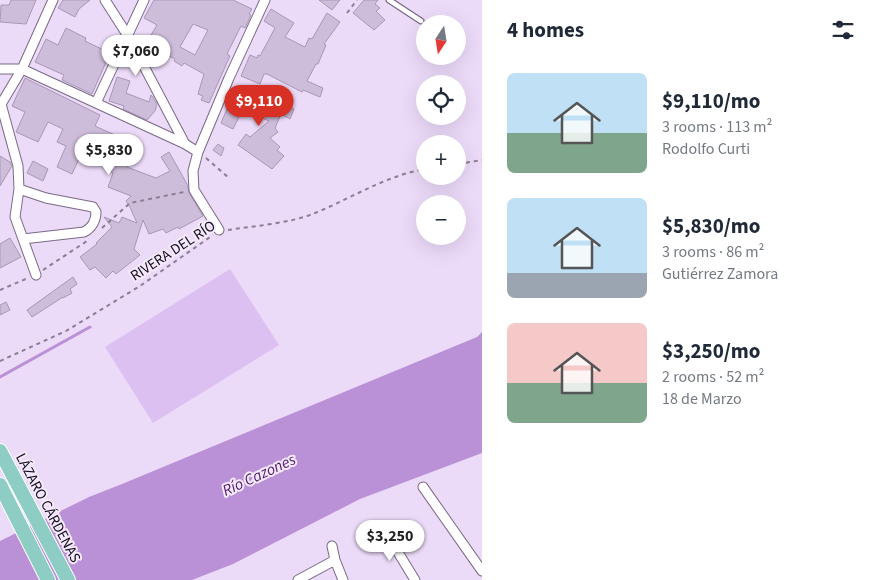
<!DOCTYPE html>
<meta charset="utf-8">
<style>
body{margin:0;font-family:"Source Sans 3",sans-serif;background:#f2f2f3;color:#1f2937;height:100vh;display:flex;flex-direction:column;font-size:19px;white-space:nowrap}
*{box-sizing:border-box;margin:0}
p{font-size:16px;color:#747a83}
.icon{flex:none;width:28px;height:28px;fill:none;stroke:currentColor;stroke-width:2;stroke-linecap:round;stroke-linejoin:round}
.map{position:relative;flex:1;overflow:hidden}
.panel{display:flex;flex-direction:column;background:#fff;width:400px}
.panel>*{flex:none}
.needle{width:32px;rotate:192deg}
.buttons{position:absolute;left:416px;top:15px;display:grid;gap:10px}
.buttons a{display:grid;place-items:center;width:50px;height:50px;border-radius:50%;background:#fff;box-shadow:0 5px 20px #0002;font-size:25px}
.price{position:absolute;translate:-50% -42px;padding:0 11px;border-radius:18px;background:#fff;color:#222;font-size:16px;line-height:32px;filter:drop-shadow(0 1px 2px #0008)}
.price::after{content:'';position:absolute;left:50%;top:30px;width:15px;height:11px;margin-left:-8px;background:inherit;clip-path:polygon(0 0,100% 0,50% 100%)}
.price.current{background:#d93025;color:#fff}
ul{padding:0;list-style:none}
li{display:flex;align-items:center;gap:15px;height:125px;padding:0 25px}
li span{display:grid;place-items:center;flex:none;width:140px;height:100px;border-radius:8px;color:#555}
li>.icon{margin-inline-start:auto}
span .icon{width:60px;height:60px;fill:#fffc;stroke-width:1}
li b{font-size:21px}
h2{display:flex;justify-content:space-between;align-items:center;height:60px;padding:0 25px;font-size:21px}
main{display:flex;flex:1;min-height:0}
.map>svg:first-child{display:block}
.green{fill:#dcc0f1}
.water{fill:#ba91d6}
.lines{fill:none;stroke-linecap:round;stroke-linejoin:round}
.stream{stroke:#ba91d6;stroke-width:3}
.building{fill:#cebcdb;stroke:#a897b5;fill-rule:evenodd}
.service-casing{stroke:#7a6985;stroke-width:7}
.minor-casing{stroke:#7a6985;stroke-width:11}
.primary-casing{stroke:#fff;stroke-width:16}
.path{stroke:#8b7e94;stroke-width:2;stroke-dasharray:4 4;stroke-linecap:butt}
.service{stroke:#fff;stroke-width:4.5}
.minor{stroke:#fff;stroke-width:9}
.primary{stroke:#8dcdc4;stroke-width:14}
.labels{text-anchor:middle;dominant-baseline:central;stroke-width:4;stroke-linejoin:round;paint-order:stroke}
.street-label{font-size:15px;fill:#150f1a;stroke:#f5eafd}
.water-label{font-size:16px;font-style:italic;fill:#501b6d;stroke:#f5eafd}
</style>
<main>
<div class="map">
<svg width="482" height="580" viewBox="0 0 482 580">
<rect width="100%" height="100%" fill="#ecdaf9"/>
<path class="green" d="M230,269l49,76 -126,78 -48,-76z"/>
<path class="water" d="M482,332v121l-122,46 -127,65 -41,16h-192v-39l89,-44 33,-13 355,-147z"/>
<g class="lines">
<path class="stream" d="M0,377l90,-50"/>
</g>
<path class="building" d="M11,0h25l-10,24 -26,-2 1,-17h8z
M63,0h27l-11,9 -4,8 -17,-9z
M154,0h79l19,9 -3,5 2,1 -6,13 -4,-2 -14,28 3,2 -21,47 -8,-3 2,-4 -5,-2 6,-20 -20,-11 -2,3 -8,-5 1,-2 -6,-3 2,-3 -9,-4 3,-7 -14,-7 6,-10 -13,-7zM193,24l15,6 -13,25 -15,-8z
M319,0h21l-8,10z
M364,0h14l-3,4 5,4 -4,3 9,9 -11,10 -21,-17z
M271,9l23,14 -9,14 20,10 4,-9 3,1 15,-26 13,9 -16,22 2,1 -8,19h-2l-9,17 16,7 -3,9 -17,-7 -1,2 -35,-18h-3l-4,10 -19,-8 9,-21 7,3 1,-3 2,1 15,-28 -11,-7z
M66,28l20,10 -1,3 25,12 -18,41 -30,-14 2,-5 -29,-13 11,-23 12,6z
M117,77l13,4 -4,12 23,9 2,-7 1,1 5,8 -2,7 -8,9 -24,-11 1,-3 -15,-5z
M25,78l75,37 -5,11 20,9 -2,6 21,10 -7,16 29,11 14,-7 -9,-14 8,-5 18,32 2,9 14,23 -24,13 -1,-2 -12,6 -3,-4 -14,5 -6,-14 -9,29 6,6 -24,19 -3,-3 -7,7 -11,-11 -5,3 -10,-13 17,-13 -1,-1 16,-16 -8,-10 15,6 3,-6 15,6 -8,-18 -3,-4 5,-5 -23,-9 5,-14 -3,-2 1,-4 -9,-3 4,-11 -20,-9 -14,30 -15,-7 9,-21 -9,-4 6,-13 -15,-7 -10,20 -22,-10 9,-20 -13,-6z
M234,93l27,13 5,-11 28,14 -4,10 -9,-5 -6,14 3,4 -8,6 10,9 -3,3 7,6 -12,13 -34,-24 8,-11 4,3 19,-16 -26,-12 -10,20 -12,-6z
M218,144l6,4 -3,8 -8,-6z
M0,156l10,6 2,4 -12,20z
M33,161l15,8 -5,12 -16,-8z
M10,238l11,19 -21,11v-24z
M73,277l4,7 -7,5 2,4 -9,5v-1l-31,20 -5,-7z
M6,302l4,8 -10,5v-10z"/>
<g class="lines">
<g class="service-casing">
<path id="service" d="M389,0l32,21"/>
</g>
<g class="minor-casing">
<path id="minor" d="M105,0l23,36 57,108
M0,69h22l163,75 13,8
M96,103l48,-103
M1,104l17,62 1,23 -4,28 21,58
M0,106l22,-37 31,-69
M19,189l27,9 47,9 3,5c0,8 -4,16 -12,20l-61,7
M219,230l-25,-40 -1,-19 5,-19 31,-74 36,-78
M423,487l59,84
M385,531l30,49
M332,546l3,14 8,20
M298,580l37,-20"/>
</g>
<g class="primary-casing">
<path id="primary" d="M0,451l68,129
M0,485l48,95"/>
</g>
<path class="path" d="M347,13l10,-13
M206,158l23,20
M458,164l24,-4
M102,228l28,-25 54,-11
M228,230c26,-4 64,-7 87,-17 37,-15 70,-37 110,-44
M43,270l44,-29
M0,290l28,-12
M0,361l66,-30 74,-45 73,-51"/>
<use href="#service" class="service"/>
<use href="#minor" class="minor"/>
<use href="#primary" class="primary"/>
</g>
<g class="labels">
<g class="street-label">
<text transform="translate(173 251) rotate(-33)">RIVERA DEL RÍO</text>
<text transform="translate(48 508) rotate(62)">LÁZARO CÁRDENAS</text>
</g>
<g class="water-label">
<text transform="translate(259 475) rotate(-25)">Río Cazones</text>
</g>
</g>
</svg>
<div class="buttons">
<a><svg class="needle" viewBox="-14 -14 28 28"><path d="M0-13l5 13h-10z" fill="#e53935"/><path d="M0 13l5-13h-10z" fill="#747a83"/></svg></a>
<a><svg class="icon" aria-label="locate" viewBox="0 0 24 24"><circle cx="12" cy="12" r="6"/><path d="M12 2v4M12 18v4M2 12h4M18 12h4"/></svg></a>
<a>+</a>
<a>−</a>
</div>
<b class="price" style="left:136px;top:77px">$7,060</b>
<b class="price current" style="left:259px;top:127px">$9,110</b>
<b class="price" style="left:109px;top:176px">$5,830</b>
<b class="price" style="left:390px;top:562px">$3,250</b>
</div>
<section class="panel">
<h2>4 homes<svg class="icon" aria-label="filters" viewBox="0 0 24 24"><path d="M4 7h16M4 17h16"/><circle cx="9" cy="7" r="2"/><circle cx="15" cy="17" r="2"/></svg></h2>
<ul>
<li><span style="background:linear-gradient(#bfe0f5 60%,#7fa58c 0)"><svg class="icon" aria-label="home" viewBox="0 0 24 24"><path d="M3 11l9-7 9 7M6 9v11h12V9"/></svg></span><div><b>$9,110/mo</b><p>3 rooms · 113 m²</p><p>Rodolfo Curti</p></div></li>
<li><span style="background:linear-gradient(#bfe0f5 75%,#9aa5b1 0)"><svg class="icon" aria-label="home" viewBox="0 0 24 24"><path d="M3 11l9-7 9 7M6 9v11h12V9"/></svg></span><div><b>$5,830/mo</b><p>3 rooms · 86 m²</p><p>Gutiérrez Zamora</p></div></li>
<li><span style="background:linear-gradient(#f6c9c9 60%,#7fa58c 0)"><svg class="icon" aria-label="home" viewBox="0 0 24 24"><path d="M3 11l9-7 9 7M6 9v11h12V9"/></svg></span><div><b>$3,250/mo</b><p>2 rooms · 52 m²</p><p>18 de Marzo</p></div></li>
</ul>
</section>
</main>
